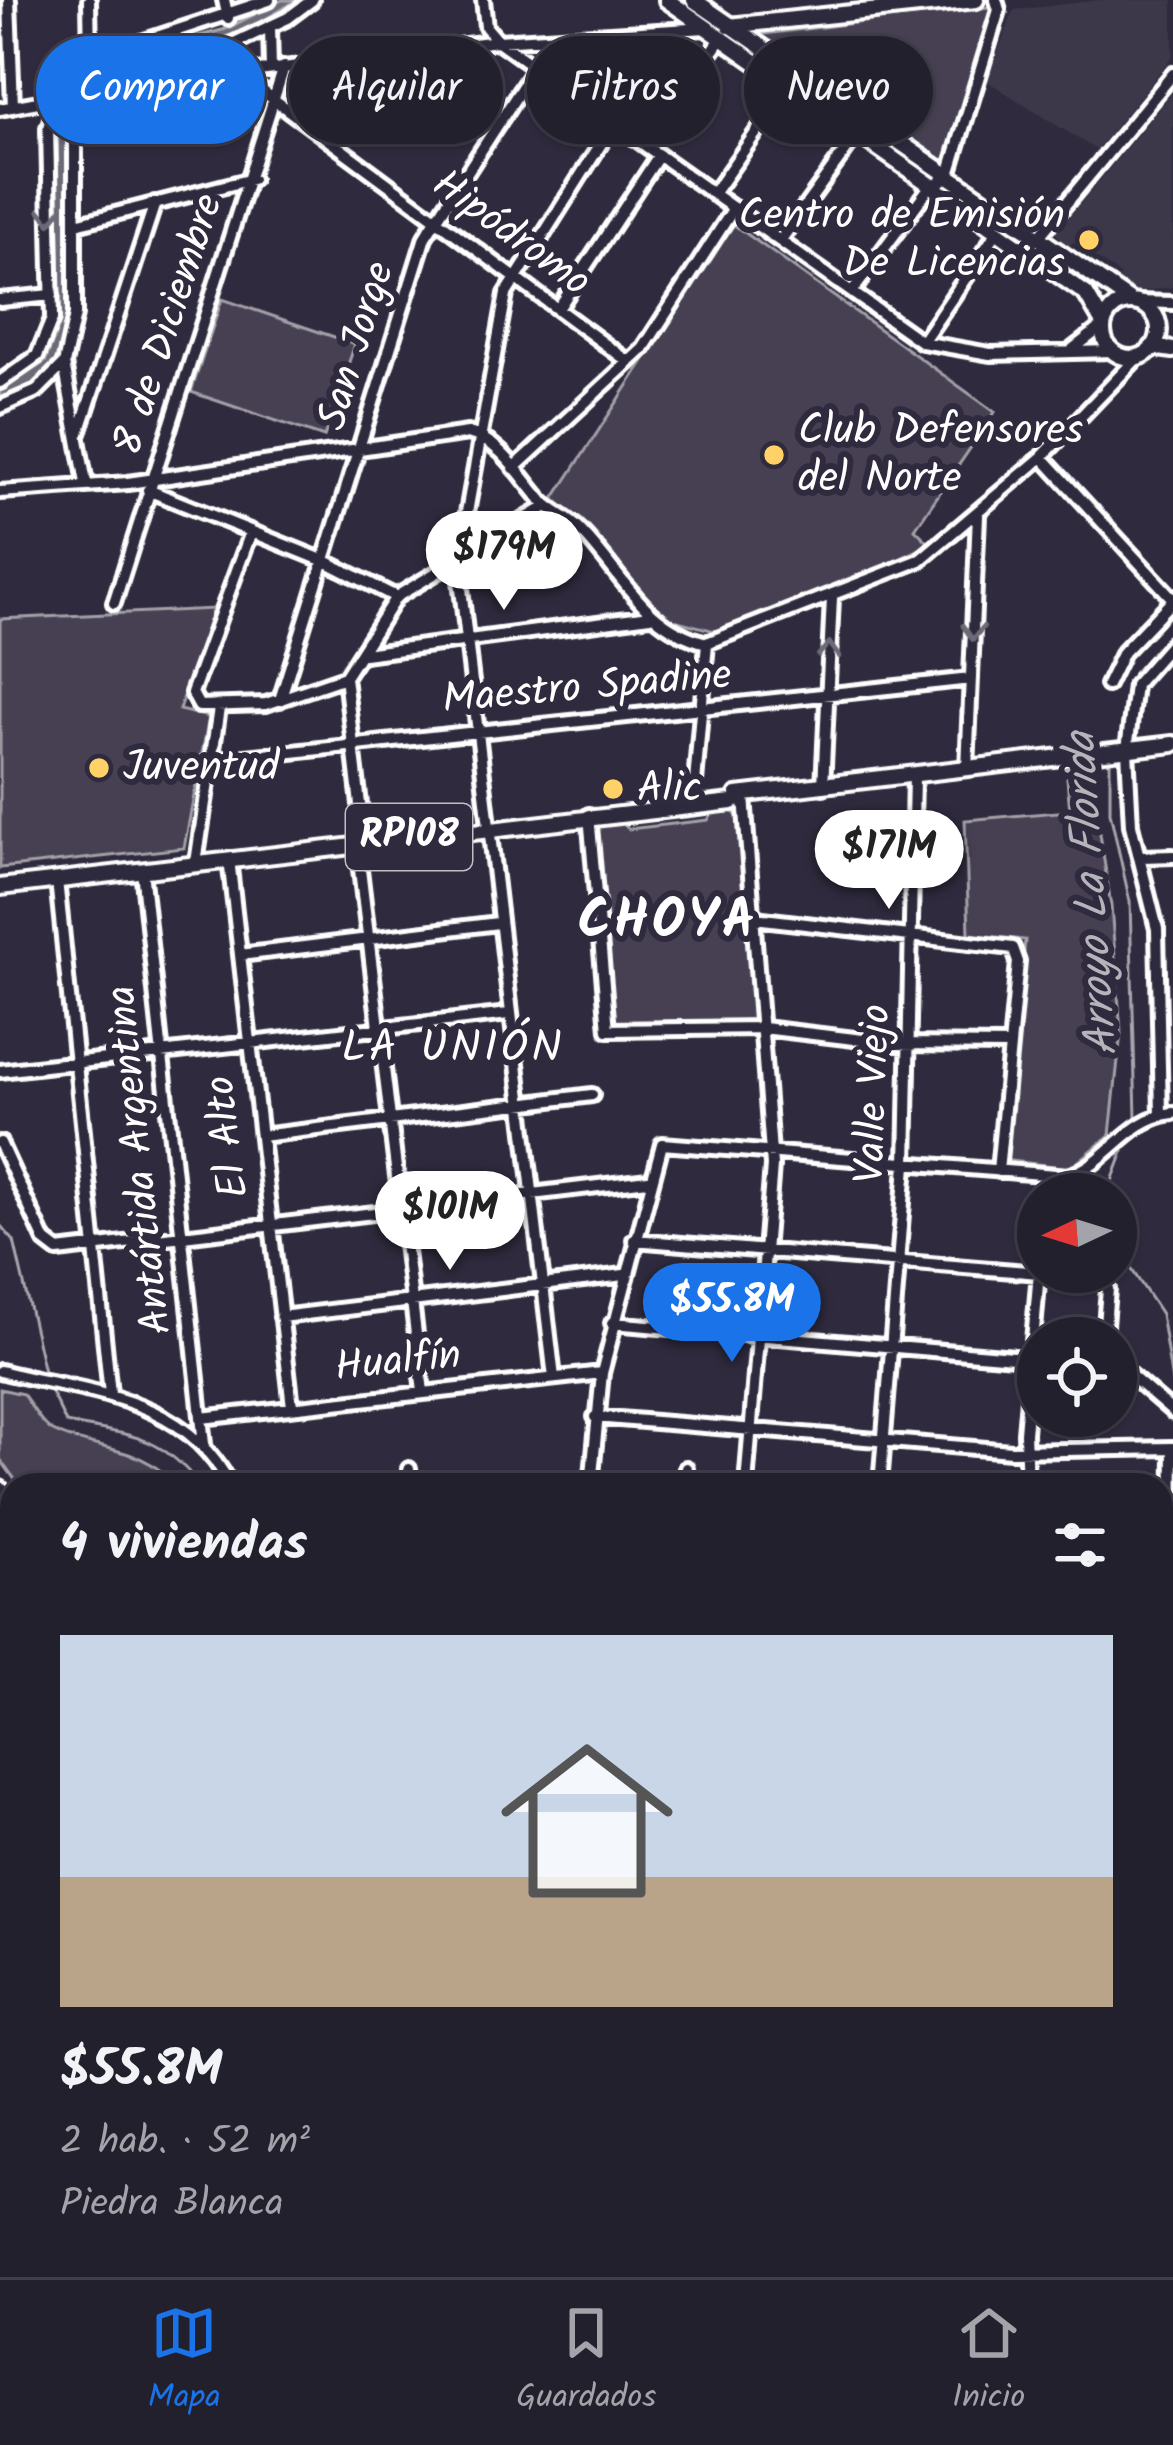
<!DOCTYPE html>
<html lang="es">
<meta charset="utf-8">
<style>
body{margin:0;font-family:Kalam,sans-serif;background:#2b2836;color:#f1f3f6;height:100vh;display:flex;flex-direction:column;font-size:45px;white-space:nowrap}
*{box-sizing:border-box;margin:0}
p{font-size:39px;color:#a3a3aa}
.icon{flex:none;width:66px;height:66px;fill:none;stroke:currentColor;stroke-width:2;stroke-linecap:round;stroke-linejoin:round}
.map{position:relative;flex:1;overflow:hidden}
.details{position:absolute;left:0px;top:1473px;width:1173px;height:804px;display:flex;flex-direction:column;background:#23202e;border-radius:36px 36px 0 0;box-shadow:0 3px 9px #0004,0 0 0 3px #403e4a}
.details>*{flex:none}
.hud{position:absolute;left:36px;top:36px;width:1101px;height:108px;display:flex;gap:24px}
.needle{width:78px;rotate:266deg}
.fabs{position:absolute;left:1017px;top:1173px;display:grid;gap:24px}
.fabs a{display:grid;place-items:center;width:120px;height:120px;border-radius:50%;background:#23202e;box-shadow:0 3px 9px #0004,0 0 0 3px #403e4a;font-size:60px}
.price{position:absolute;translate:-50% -102px;padding:0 27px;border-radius:42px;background:#fff;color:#222;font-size:39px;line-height:78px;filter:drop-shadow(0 3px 6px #0008)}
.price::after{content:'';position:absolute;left:50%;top:72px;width:36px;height:27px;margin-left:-18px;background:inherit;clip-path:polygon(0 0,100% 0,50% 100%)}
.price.on{background:#1a73e8;color:#fff}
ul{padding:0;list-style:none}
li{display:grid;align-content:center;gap:24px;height:636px;padding:0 60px}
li+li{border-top:3px solid #403e4a}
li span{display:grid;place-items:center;height:372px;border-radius:0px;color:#555}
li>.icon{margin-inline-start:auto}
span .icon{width:216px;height:216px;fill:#fffc;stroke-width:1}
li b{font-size:51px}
h2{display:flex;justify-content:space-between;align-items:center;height:144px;padding:0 60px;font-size:51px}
.chip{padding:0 42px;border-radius:54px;background:#23202e;box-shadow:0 3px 9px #0004,0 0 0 3px #403e4a;font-size:42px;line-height:108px}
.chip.on{background:#1a73e8;color:#fff}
.dock{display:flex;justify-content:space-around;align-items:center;height:168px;border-top:3px solid #403e4a;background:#23202e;font-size:33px;color:#a3a3aa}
.dock a{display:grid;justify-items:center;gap:6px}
.dock .on{color:#1a73e8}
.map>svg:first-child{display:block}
.built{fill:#3c3749}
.green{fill:#464152;stroke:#a2a0a8;stroke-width:3}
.water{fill:#6d6a77;stroke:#a7a6ad;stroke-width:3}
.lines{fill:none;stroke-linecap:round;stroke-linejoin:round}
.stream{stroke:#a7a6ad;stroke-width:3}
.minor-casing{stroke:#fff;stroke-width:20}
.major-casing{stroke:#fff;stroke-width:22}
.minor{stroke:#2f2a3d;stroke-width:10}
.major{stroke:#2f2a3d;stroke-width:14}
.oneway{stroke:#6d6a77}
.poi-dot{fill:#ffd166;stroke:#2f2a3d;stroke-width:4.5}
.labels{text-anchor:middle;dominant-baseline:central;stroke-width:12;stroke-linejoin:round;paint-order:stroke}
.shield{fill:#2f2a3d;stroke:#c1bfc5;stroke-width:3}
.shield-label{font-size:39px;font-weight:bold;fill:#fff}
.poi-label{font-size:42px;fill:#fff;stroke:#2f2a3d;text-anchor:start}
.street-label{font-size:42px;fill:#fff;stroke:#2f2a3d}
.water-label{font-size:45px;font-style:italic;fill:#b6b4bb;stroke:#2f2a3d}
.neighbourhood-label{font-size:45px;letter-spacing:3px;fill:#fff;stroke:#2f2a3d}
.district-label{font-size:54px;font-weight:bold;letter-spacing:3px;fill:#fff;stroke:#2f2a3d}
</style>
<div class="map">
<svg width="1173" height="2277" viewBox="0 0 1173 2277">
<rect width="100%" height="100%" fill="#2f2a3d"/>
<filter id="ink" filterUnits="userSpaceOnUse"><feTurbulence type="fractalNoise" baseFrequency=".00833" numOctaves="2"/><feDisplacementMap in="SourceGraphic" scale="24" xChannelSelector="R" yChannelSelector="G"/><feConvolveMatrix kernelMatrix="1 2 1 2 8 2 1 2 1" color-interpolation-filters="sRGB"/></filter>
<g filter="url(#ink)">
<path class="built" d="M1100,0h73v56l-77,94 -109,-69 27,-71z
M1173,92v195l-36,5 -20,-10 3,-7 -47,-33 -5,6 -12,-15z"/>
<path class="green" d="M989,7l4,8 -48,151 -190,-131z
M225,38l-15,31 -116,14 24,-15z
M733,224l262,188 -80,117 15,15 -76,37 -136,51 -55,-15 -71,-86 -38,-32z
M222,299l133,45 -31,93 -133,-45z
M213,609l-34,101 30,7 -25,131 -184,20v-249z
M1091,774l20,132 10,126 -11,103 -39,33 -61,-7 -4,-3 19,-218 -56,-6 -4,-114 105,-9 -3,-33z
M728,808l10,8 16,204 -140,5 -16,-199 23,-5 8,8 79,-9 6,-10z
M0,1389l23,5c8,11 18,30 30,37 38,20 94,14 120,54h-154l-19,-26z
M0,1586l12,21v658h1037l14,12h-1063z"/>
<path class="water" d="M282,0h15l-47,29 -163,51 11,-15 16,-7 112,-29z
M73,111l-6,17c0,50 14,189 -7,227 -14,24 -35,35 -60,44v-9l45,-28 15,-39 -3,-201 4,-10z"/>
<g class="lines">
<path class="stream" d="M1110,757v55l20,90 6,216
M1113,1194l-1,-13 16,-42
M0,1225l14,16 31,135
M1116,1232l1,15 44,67 12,74
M48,1386l18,37c62,12 93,10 134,62"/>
<g class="minor-casing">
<path id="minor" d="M9,0l4,107
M89,0l1,59
M224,0l4,18
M483,0l3,27 12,14 424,301 68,12 123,-3
M270,27l1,42
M238,73l391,289
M225,75l3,-29 60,-28 24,-18
M0,109l92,-17 406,-51 208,-13
M645,145l76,-106
M713,194l76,-108
M76,224l176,-45
M1036,240l137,-166
M780,241l79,-109
M852,292l79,-107 17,-7 51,-168 -3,-10
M0,300l52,-5
M1137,302l36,1
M558,309l101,-154
M922,342l75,-110
M1073,349l30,-23
M0,382l37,-26 15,-37 -4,-191 9,-27 33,-42 179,-59
M0,407l37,-16 27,-27
M79,433l76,-230
M1042,457l131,142
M514,468l129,-119 91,-141
M86,483l-22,-119 11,-49v-192l17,-30
M148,490l179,72 69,35
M0,492l128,-9 340,-50c32,7 53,44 74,68 11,11 26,17 37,28 43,43 64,99 128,114l213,-83 122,-103 97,-101
M251,532l-59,161 7,13 67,-2 79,-27 51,-80 151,-91
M114,603l170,-536
M364,654l286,-38
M345,677l18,153 -4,31 64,531
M1107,685l16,-33 50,-52
M280,700l145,-463 129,-199
M208,761l763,-82
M967,769l11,-254
M823,787l9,-189
M744,796l28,370 -26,319
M693,806l14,-163
M589,815l19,215 155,-2 133,16 114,1
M1142,857l31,-1
M229,859l63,548
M196,863l23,-155
M142,870l62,574
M57,880l53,514
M754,918l259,30 5,14 -20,209
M240,955l258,-32
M0,1071l509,-57
M1161,1114l-4,-185 -26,-104 -4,-75 8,-65 38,-43
M261,1136l331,-41
M0,1143l45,98 13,10 590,-71
M1044,1194l2,-19
M634,1240l466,38 8,11 -4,49
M281,1317l343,-42
M612,1323l426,36
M1116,1363l57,49
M0,1371c86,22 185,24 230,114
M554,1378l-96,-815 48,-269 108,-171
M595,1417l416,34 162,-3
M201,1418l401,-45
M409,1469l2,16
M228,1482l27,3
M591,1485l11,-112 60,-229 406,32c41,-13 59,-58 105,-63
M684,1485l2,-17
M880,1485l26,-320 8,-389
M1027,1485l-2,-52 14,-161
M1161,1551l11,-8 1,-95
M1161,1644h12
M1075,2265l14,12"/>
</g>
<g class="major-casing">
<path id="major" d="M667,0l419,294 17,29
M694,0l436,301
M729,26l247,-26
M1103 330a28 28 0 1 1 56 0a28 28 0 1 1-56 0Z
M1152,347l21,3
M737,795l436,-51
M0,887l732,-85 12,-6
M0,1489l12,17
M1161,1826l12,-2"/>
</g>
<use href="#minor" class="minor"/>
<use href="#major" class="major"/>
</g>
<defs><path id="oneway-chevron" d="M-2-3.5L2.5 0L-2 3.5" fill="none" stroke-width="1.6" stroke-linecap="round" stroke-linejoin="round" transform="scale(3)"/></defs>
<g class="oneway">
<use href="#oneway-chevron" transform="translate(50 216) rotate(89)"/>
<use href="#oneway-chevron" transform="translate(973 632) rotate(92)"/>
<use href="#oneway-chevron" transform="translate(829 650) rotate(-87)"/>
</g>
</g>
<g class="poi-dot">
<circle cx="1089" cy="240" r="12"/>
<circle cx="774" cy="455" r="12"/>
<circle cx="99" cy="768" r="12"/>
<circle cx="613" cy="789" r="12"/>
</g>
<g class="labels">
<rect class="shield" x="346" y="804" width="126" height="66" rx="9"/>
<g class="shield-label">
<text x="409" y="837">RP108</text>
</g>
<g class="poi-label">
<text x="1065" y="216" text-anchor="end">Centro de Emisión<tspan x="1065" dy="48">De Licencias</tspan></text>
<text x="798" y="431">Club Defensores<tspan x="798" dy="48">del Norte</tspan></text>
<text x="123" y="768">Juventud</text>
<text x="637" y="789">Alic</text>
</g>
<g class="street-label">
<text transform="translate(511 234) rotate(36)">Hipódromo</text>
<text transform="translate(169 325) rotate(-72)">8 de Diciembre</text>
<text transform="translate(357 346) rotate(-73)">San Jorge</text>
<text transform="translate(587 688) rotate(-5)">Maestro Spadine</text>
<text transform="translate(874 1094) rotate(-88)">Valle Viejo</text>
<text transform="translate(228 1137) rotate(-97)">El Alto</text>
<text transform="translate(140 1160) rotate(-96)">Antártida Argentina</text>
<text transform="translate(398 1362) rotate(-6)">Hualfín</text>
</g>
<g class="water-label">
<text transform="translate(1093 894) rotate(-94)">Arroyo La Florida</text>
</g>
<g class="neighbourhood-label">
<text x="453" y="1049">LA UNIÓN</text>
</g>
<g class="district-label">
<text x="668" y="923">CHOYA</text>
</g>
</g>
</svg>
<div class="fabs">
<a><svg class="needle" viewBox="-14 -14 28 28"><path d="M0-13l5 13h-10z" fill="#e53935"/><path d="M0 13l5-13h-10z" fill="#a3a3aa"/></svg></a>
<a><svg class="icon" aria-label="locate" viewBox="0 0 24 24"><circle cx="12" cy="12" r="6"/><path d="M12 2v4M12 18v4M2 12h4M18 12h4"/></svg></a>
</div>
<b class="price" style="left:504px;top:613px">$179M</b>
<b class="price" style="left:889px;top:912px">$171M</b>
<b class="price" style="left:450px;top:1273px">$101M</b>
<b class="price on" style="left:732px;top:1365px">$55.8M</b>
<div class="hud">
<a class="chip on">Comprar</a>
<a class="chip">Alquilar</a>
<a class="chip">Filtros</a>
<a class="chip">Nuevo</a>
</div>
<section class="details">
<h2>4 viviendas<svg class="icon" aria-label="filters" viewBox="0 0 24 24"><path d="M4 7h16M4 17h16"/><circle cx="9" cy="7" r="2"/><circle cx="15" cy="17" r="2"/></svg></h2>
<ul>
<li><span style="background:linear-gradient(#c9d6e8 65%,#b9a48a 0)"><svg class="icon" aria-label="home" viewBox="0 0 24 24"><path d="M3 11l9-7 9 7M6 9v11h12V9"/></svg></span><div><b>$55.8M</b><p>2 hab. · 52 m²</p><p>Piedra Blanca</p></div></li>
</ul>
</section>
</div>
<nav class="dock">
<a class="on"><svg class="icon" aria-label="map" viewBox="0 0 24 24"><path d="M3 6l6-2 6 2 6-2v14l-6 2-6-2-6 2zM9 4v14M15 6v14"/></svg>Mapa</a>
<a><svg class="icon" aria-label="saved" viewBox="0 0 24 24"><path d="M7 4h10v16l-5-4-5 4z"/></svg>Guardados</a>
<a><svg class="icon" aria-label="home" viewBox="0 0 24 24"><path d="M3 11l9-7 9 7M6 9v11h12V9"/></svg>Inicio</a>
</nav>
